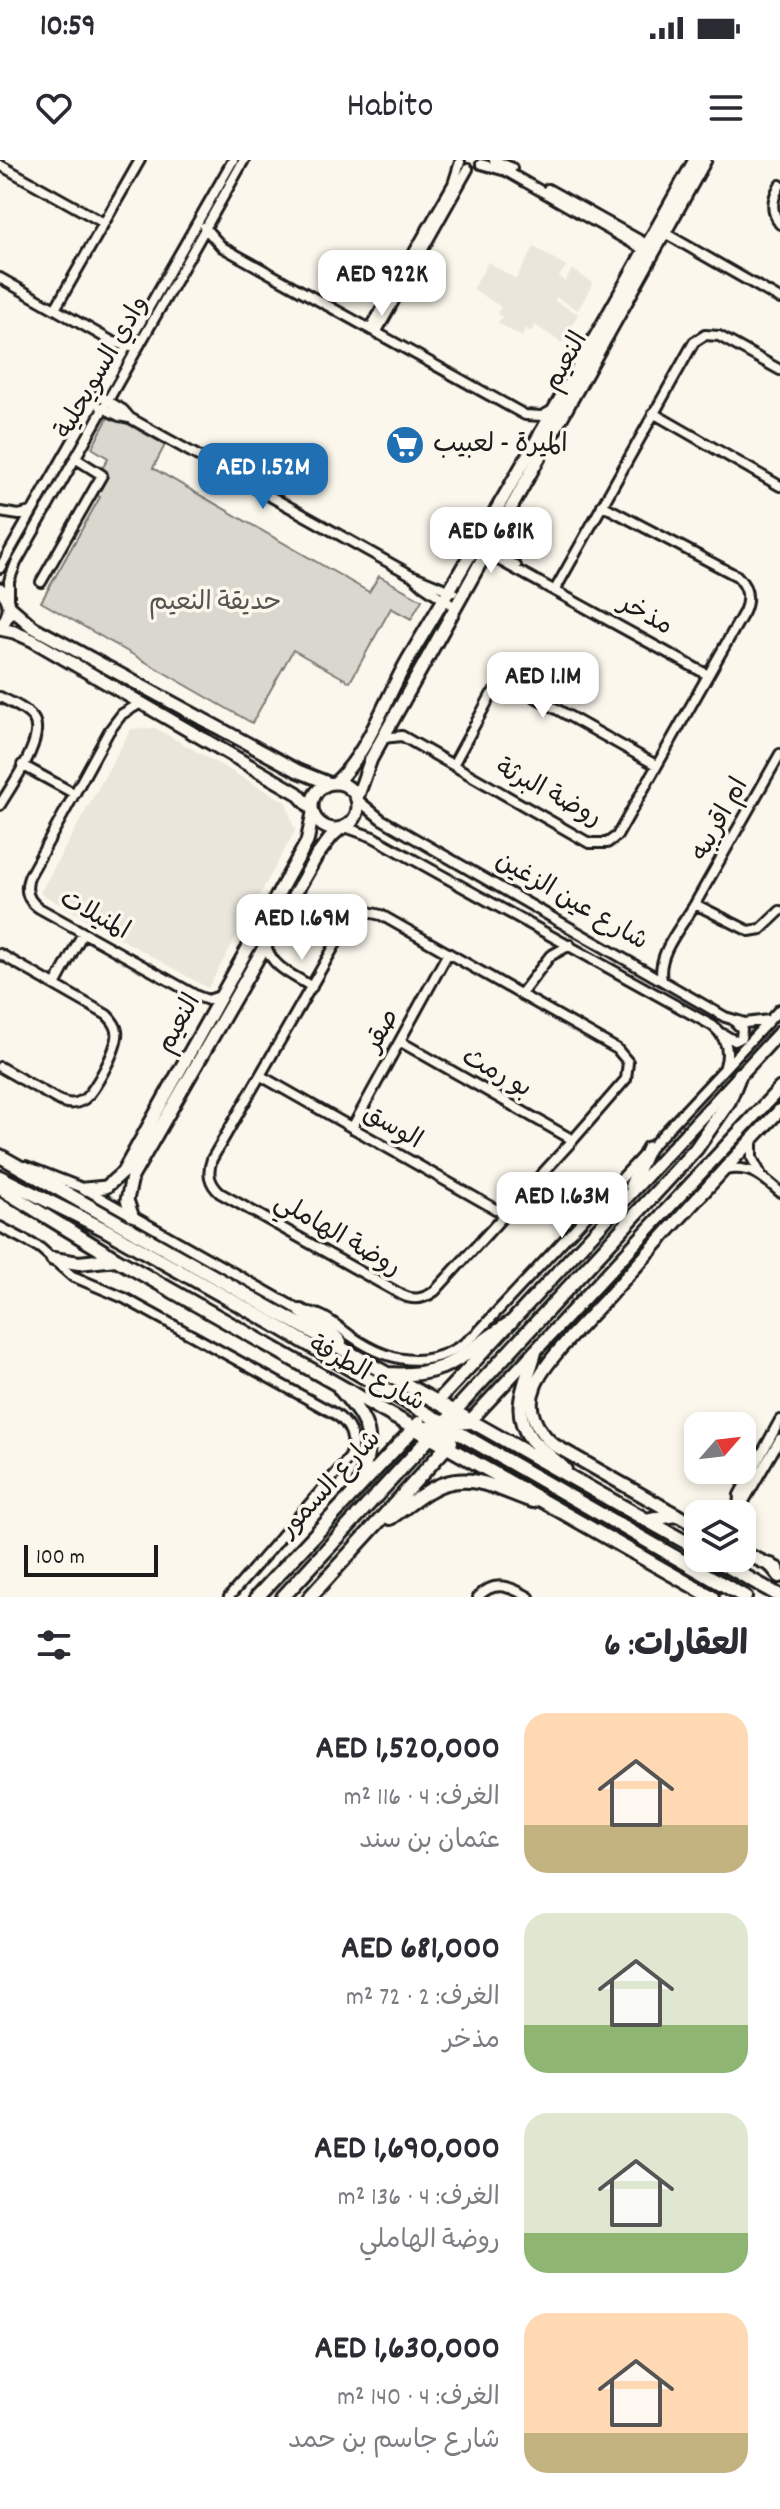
<!DOCTYPE html>
<html lang="ar">
<meta charset="utf-8">
<style>
body{margin:0;font-family:Dekko,"Playpen Sans Arabic",sans-serif;background:#f7f7f7;color:#2b2b33;direction:rtl;height:100vh;display:flex;flex-direction:column;font-size:30px;white-space:nowrap}
*{box-sizing:border-box;margin:0}
p{font-size:26px;color:#7c7c81}
.icon{flex:none;width:44px;height:44px;fill:none;stroke:currentColor;stroke-width:2;stroke-linecap:round;stroke-linejoin:round}
.map{position:relative;height:1437px;overflow:hidden;direction:ltr}
.sheet{display:flex;flex-direction:column;background:#fff;flex:1}
.sheet>*{flex:none}
.needle{width:52px;rotate:62deg}
.fabs{position:absolute;left:684px;top:1252px;display:grid;gap:16px}
.fabs a{display:grid;place-items:center;width:72px;height:72px;border-radius:16px;background:#fff;box-shadow:0 4px 12px #0003;font-size:40px}
.scale{position:absolute;left:24px;bottom:20px;width:134px;box-sizing:border-box;padding-left:8px;border:4px solid #1c1c1c;border-top:0;font-size:22px;line-height:28px;white-space:nowrap;color:#1c1c1c;-webkit-text-stroke:6px #fbf7ec;paint-order:stroke}
.price{position:absolute;translate:-50% -68px;padding:0 18px;border-radius:16px;background:#fff;color:#222;font-size:26px;line-height:52px;filter:drop-shadow(0 2px 4px #0008)}
.price::after{content:'';position:absolute;left:50%;top:48px;width:24px;height:18px;margin-left:-12px;background:inherit;clip-path:polygon(0 0,100% 0,50% 100%)}
.price.active{background:#1f6fb2;color:#fff}
ul{padding:0;list-style:none}
li{display:flex;align-items:center;gap:24px;height:200px;padding:0 32px}
li span{display:grid;place-items:center;flex:none;width:224px;height:160px;border-radius:24px;color:#555}
li>.icon{margin-inline-start:auto}
span .icon{width:96px;height:96px;fill:#fffc;stroke-width:1}
li b{font-size:34px}
h2{display:flex;justify-content:space-between;align-items:center;height:96px;padding:0 32px;font-size:34px}
.status{display:flex;justify-content:space-between;align-items:center;height:56px;padding:0 40px;background:#fff;direction:ltr}
.status svg{height:22px;fill:currentColor}
header{display:flex;justify-content:space-between;align-items:center;height:104px;padding:0 32px;background:#fff;font-size:36px;font-weight:600}
.map>svg:first-child{display:block}
.built{fill:#eae6dc}
.green{fill:#dad7ce;stroke:#7b7a75;stroke-width:2}
.lines{fill:none;stroke-linecap:round;stroke-linejoin:round}
.street-casing{stroke:#1c1c1c;stroke-width:14}
.secondary-casing{stroke:#1c1c1c;stroke-width:17}
.primary-casing{stroke:#1c1c1c;stroke-width:18}
.street{stroke:#fbf7ec;stroke-width:8}
.secondary{stroke:#fbf7ec;stroke-width:11}
.primary{stroke:#fbf7ec;stroke-width:12}
.labels{text-anchor:middle;dominant-baseline:central;stroke-width:7;stroke-linejoin:round;paint-order:stroke}
.street-label{font-size:26px;fill:#1c1c1c;stroke:#fbf7ec}
.poi-label{font-size:26px;fill:#1c1c1c;stroke:#fbf7ec;text-anchor:start}
.park-label{font-size:26px;fill:#555451;stroke:#fbf7ec}
</style>
<div class="status"><b>10:59</b><svg viewBox="0 0 49 12"><path d="M0 12V9h3v3zM5 12V6h3v6zM10 12V3h3v9zM15 12V0h3v12zM26 1h20v11H26zM47 4h2v5h-2z"/></svg></div>
<header><svg class="icon" aria-label="menu" viewBox="0 0 24 24"><path d="M4 6h16M4 12h16M4 18h16"/></svg>Habito<svg class="icon" aria-label="heart" viewBox="0 0 24 24"><path d="M12 20l-8-8c-3-5 5-10 8-4 3-6 11-1 8 4z"/></svg></header>
<div class="map">
<svg width="780" height="1437" viewBox="0 0 780 1437">
<rect width="100%" height="100%" fill="#fbf7ec"/>
<filter id="ink" filterUnits="userSpaceOnUse"><feTurbulence type="fractalNoise" baseFrequency=".0125" numOctaves="2"/><feDisplacementMap in="SourceGraphic" scale="16" xChannelSelector="R" yChannelSelector="G"/><feConvolveMatrix kernelMatrix="1 2 1 2 8 2 1 2 1" color-interpolation-filters="sRGB"/></filter>
<g filter="url(#ink)">
<path class="built" d="M534,87l32,19 -7,11 6,5 7,-13 21,14 -15,27 -22,-13 -1,4 23,13 -16,29 -27,-18 -4,7 -6,-4 -3,9 -24,-14 4,-6 -5,-4 4,-6 -28,-18 15,-27 28,17z
M155,568l131,74 9,29 -87,157 -168,-95 91,-164z"/>
<path class="green" d="M110,254l55,31 -12,23 216,124 10,-16 43,24 -11,19 -20,-11 -41,74 -57,-32 -41,73 -211,-121 59,-105 -10,-6 18,-33 -16,-10z"/>
<g class="lines">
<g class="street-casing">
<path id="street" d="M494,0l18,8
M481,4l25,7 140,80
M0,5l104,58
M780,25c-8,14 -10,26 0,39
M548,29l104,58
M204,67l18,20 303,168 17,1 9,-5
M663,72l117,67
M0,118l113,64 17,4
M55,149l85,-149
M370,169l83,-145 7,-22
M376,173l92,-164
M103,238l20,12 7,8 283,158 11,10 31,21
M101,247l18,9 10,2
M653,253l127,73
M0,352l19,3 12,-3
M479,381l37,25
M475,387l233,128
M0,408l233,-408
M414,416l39,16
M41,422l61,-107 -27,-17
M555,430l139,-248 11,-7 14,1 61,34
M9,439v-18l7,-18 228,-403
M0,537c10,5 25,11 33,21 14,19 -22,68 -33,87
M141,543l-19,11 -13,17 -79,144c-6,14 -3,25 9,33l158,88 11,4 12,-4
M383,578l19,-2 187,107h18l10,-7 127,-224c6,-14 4,-25 -7,-36l-135,-71
M780,594l-85,150 54,27 12,-2 19,-18
M22,605l53,29
M453,605l38,-70c8,-9 17,-11 28,-7l137,77
M358,640l23,19 344,198 20,6 24,-3
M345,667l28,10 340,189c13,11 17,24 12,40
M368,752l13,3 236,134 11,13 -2,17 -53,61 -138,151c-11,8 -21,10 -33,4l-182,-102c-11,-10 -13,-20 -8,-34l134,-233 9,-10z
M266,785c5,22 27,30 46,42
M0,794l107,61c5,5 9,10 10,16 3,14 -23,62 -34,69 -9,5 -16,4 -25,0l-58,-33
M662,820c-6,-26 20,-54 33,-76
M55,825l28,-52
M521,834l29,-38 20,-11
M723,874l12,7 6,-3 1,-9 -8,-8
M401,882l172,98
M261,916l243,138
M352,968l96,-175
M752,981v17l8,15
M26,1006l59,23 216,122c22,1 33,13 50,25 43,30 85,35 126,-3l303,-324
M725,1010c25,-5 37,6 55,22
M0,1067l40,21 32,28 52,22 211,116c16,11 21,25 15,43l-121,140
M739,1350l41,-71
M738,1352l1,-17 41,-75
M478,1437c17,-18 33,-10 51,0"/>
</g>
<g class="secondary-casing">
<path id="secondary" d="M0,429c12,11 12,26 0,37
M10,447l23,20 265,144 30,12
M0,469l14,3 18,8 265,153 15,16
M336,622c34,-32 50,-86 74,-126 98,-163 192,-330 285,-496
M312 646a23 23 0 1 1 46 0a23 23 0 1 1-46 0Z
M357,638l14,-39 334,-599
M631,1025l17,-37
M85,1029l21,-2 17,-15 184,-330 6,-29
M132,1055l-5,-15 5,-23 184,-320 16,-21 9,-8
M437,1242l343,-370
M469,1262l311,-334
M698,1367l-144,-82c-18,-15 -29,-36 -19,-59 9,-25 55,-69 74,-90 57,-62 113,-126 171,-186
M742,1392l36,17"/>
</g>
<g class="primary-casing">
<path id="primary" d="M0,996l698,393
M0,1017l104,52 168,94 162,95 13,5 22,-1
M0,1028l116,71 596,338
M53,1099l26,4 37,-4
M301,1151l27,19 12,12
M535,1192c-8,30 -26,58 -4,87 10,12 24,20 34,31
M388,1214c61,4 75,-21 122,-51
M340,1229c33,38 34,48 19,95
M414,1268h31l14,5 286,164
M447,1286l-3,-15 7,-16 245,-266 33,-48 11,-27
M390,1358c34,-23 55,-49 102,-32 14,4 27,11 41,15
M646,1360l30,-5
M713,1398l67,38
M771,1405l9,11
M257,1437l162,-174
M283,1437l152,-165
M310,1437l141,-155"/>
</g>
<use href="#street" class="street"/>
<use href="#secondary" class="secondary"/>
<use href="#primary" class="primary"/>
</g>
</g>
<defs>
<g id="supermarket-disc" transform="scale(2)"><circle r="9.5" fill="#1f6fb2" stroke="#fbf7ec"/><path d="M-6-5.5h2.5l.6 2H6L4.5 2H-2.5L-4.4-4H-6ZM-1.5 3.2a1.3 1.3 0 1 0 .1 0ZM3 3.2a1.3 1.3 0 1 0 .1 0Z" fill="#fff"/></g>
</defs>
<g fill-rule="evenodd">
<use href="#supermarket-disc" x="405" y="285"/>
</g>
<g class="labels">
<g class="street-label">
<text transform="translate(567 202) rotate(-61)">النعيم</text>
<text transform="translate(103 208) rotate(-60)">وادي السويحلية</text>
<text transform="translate(645 456) rotate(29)">مذخر</text>
<text transform="translate(548 634) rotate(28)">روضة البرثة</text>
<text transform="translate(721 660) rotate(-61)">ام اقريبه</text>
<text transform="translate(571 742) rotate(30)">شارع عين الزغين</text>
<text transform="translate(94 756) rotate(29)">المنيلات</text>
<text transform="translate(180 864) rotate(-61)">النعيم</text>
<text transform="translate(383 871) rotate(-61)">صقر</text>
<text transform="translate(496 914) rotate(29)">بو رمث</text>
<text transform="translate(392 968) rotate(30)">الوسق</text>
<text transform="translate(337 1076) rotate(30)">روضة الهاملي</text>
<text transform="translate(366 1215) rotate(29)">شارع الطرفة</text>
<text transform="translate(331 1325) rotate(-47)">شارع السمور</text>
</g>
<g class="poi-label">
<text x="433" y="285">الميرة - لعبيب</text>
</g>
<g class="park-label">
<text x="215" y="443">حديقة النعيم</text>
</g>
</g>
</svg>
<div class="fabs">
<a><svg class="needle" viewBox="-14 -14 28 28"><path d="M0-13l5 13h-10z" fill="#e53935"/><path d="M0 13l5-13h-10z" fill="#7c7c81"/></svg></a>
<a><svg class="icon" aria-label="layers" viewBox="0 0 24 24"><path d="M12 4l9 5-9 5-9-5zM3 14l9 5 9-5"/></svg></a>
</div>
<div class="scale">100 m</div>
<b class="price" style="left:382px;top:158px">AED 922K</b>
<b class="price active" style="left:263px;top:351px">AED 1.52M</b>
<b class="price" style="left:491px;top:415px">AED 681K</b>
<b class="price" style="left:543px;top:560px">AED 1.1M</b>
<b class="price" style="left:302px;top:802px">AED 1.69M</b>
<b class="price" style="left:562px;top:1080px">AED 1.63M</b>
</div>
<section class="sheet">
<h2>العقارات: 6<svg class="icon" aria-label="filters" viewBox="0 0 24 24"><path d="M4 7h16M4 17h16"/><circle cx="9" cy="7" r="2"/><circle cx="15" cy="17" r="2"/></svg></h2>
<ul>
<li><span style="background:linear-gradient(#ffd9b3 70%,#c2b280 0)"><svg class="icon" aria-label="home" viewBox="0 0 24 24"><path d="M3 11l9-7 9 7M6 9v11h12V9"/></svg></span><div><b>AED 1,520,000</b><p>الغرف: 4 · 116 m²</p><p>عثمان بن سند</p></div></li>
<li><span style="background:linear-gradient(#dfe7d0 70%,#8fb573 0)"><svg class="icon" aria-label="home" viewBox="0 0 24 24"><path d="M3 11l9-7 9 7M6 9v11h12V9"/></svg></span><div><b>AED 681,000</b><p>الغرف: 2 · 72 m²</p><p>مذخر</p></div></li>
<li><span style="background:linear-gradient(#dfe7d0 75%,#8fb573 0)"><svg class="icon" aria-label="home" viewBox="0 0 24 24"><path d="M3 11l9-7 9 7M6 9v11h12V9"/></svg></span><div><b>AED 1,690,000</b><p>الغرف: 4 · 136 m²</p><p>روضة الهاملي</p></div></li>
<li><span style="background:linear-gradient(#ffd9b3 75%,#c2b280 0)"><svg class="icon" aria-label="home" viewBox="0 0 24 24"><path d="M3 11l9-7 9 7M6 9v11h12V9"/></svg></span><div><b>AED 1,630,000</b><p>الغرف: 4 · 140 m²</p><p>شارع جاسم بن حمد</p></div></li>
</ul>
</section>
